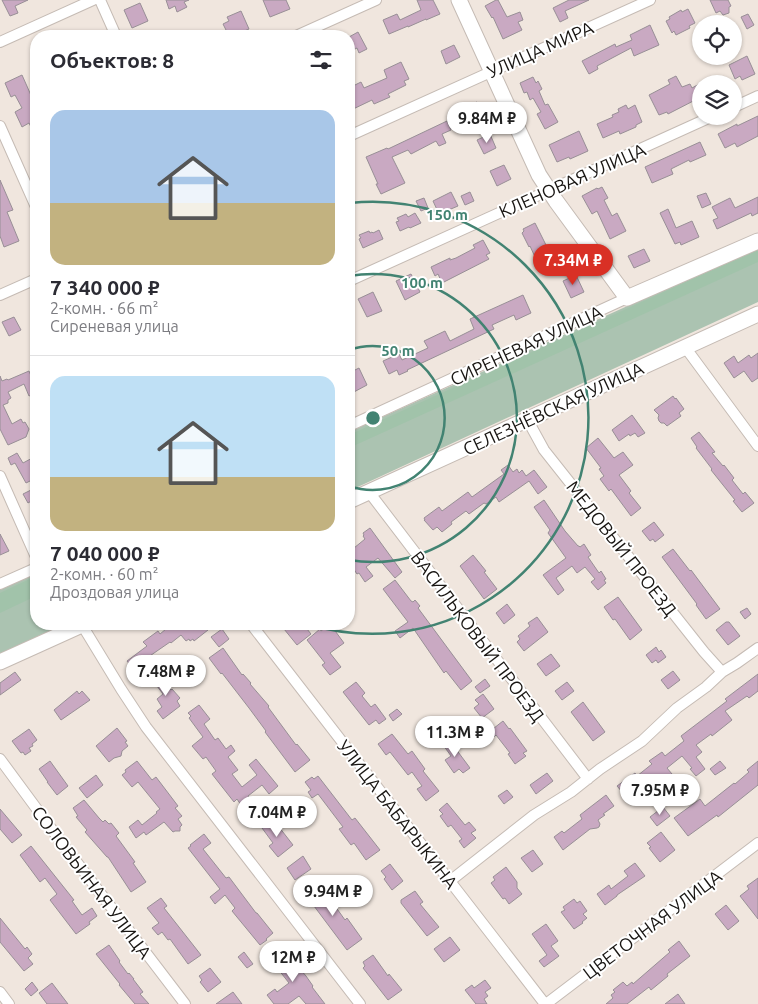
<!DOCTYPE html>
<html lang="ru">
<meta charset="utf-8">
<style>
body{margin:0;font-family:Ubuntu,sans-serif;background:#f2f2f3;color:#2b2b33;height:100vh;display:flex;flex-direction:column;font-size:19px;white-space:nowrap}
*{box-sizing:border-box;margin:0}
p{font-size:16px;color:#7c7c81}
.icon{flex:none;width:28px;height:28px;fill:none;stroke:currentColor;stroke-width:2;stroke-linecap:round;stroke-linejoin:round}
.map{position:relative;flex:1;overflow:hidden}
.drawer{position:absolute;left:30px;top:30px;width:325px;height:600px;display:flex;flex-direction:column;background:#fff;border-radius:20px;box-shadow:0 1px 4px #0004}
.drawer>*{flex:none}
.tools{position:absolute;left:692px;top:15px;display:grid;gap:10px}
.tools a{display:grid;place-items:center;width:50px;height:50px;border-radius:50%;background:#fff;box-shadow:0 1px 4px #0004;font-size:25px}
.price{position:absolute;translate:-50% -42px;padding:0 11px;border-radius:18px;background:#fff;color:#222;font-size:16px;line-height:32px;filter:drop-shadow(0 1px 2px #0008)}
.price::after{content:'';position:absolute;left:50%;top:30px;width:15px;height:11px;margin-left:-8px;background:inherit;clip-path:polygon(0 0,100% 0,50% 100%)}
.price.on{background:#d93025;color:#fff}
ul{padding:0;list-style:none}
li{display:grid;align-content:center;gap:10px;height:265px;padding:0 20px}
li+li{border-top:1px solid #e1e1e2}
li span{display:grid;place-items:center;height:155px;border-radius:15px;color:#555}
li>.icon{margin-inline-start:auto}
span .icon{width:90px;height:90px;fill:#fffc;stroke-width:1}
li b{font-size:21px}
h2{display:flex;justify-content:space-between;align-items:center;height:60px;padding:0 20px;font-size:21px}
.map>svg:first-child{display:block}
.green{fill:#abc3b1}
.forest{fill:#a1c3aa}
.building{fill:#c9a9c2;stroke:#988f96}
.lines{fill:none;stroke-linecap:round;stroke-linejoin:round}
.street-casing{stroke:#c5bbb4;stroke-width:12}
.secondary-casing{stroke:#c5bbb4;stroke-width:17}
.street{stroke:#fff;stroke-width:10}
.secondary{stroke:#fff;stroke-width:15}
.ring{fill:none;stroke:#428372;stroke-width:2.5}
.labels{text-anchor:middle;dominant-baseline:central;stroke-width:4;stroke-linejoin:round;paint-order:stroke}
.street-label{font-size:18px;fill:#181512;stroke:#fff}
.centre{fill:#428372;stroke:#fff;stroke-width:2.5}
.ring-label{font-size:15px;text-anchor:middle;font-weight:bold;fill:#428372;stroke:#fff;stroke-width:4;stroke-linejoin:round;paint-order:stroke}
</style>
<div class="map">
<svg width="758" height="1004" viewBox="0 0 758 1004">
<rect width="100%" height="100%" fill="#f0e6de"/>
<path class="green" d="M758,247v55l-409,189v-59z
M36,573v51h28l-64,30v-64z"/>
<path class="forest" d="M758,249v13l-409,186v-13z
M36,576v20l-36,17v-20z"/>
<path class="building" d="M2,0h26l-13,6 3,7 -8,3z
M166,0h23l-5,2 3,5 -10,5 -2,-6 -6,3z
M263,0h23l4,9 -20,8z
M417,0h16l7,14 -14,6v-1l-18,8v-1l-19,8 -6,-14 14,-6 3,6 21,-10z
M496,0h2l9,17 13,-5 3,8 -5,2 4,8 -19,9 -10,-22 -1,1 -7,-12z
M569,0h20l-24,11 3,7 -8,4 -7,-14z
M710,0h18l3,6 -2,1v6l-6,2 -3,-4 -4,2z
M140,3l8,18 -16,7 -8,-18z
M688,9l7,14 -6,3 1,2 -14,7 -2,-4 -2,2 -6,-12 4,-2 -1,-2 12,-7 1,2z
M241,11l8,18 -17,7h-3l-6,-12 6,-3 -2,-4z
M748,14l6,11 -7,4 -6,-12z
M650,25l9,20 -25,11 -3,-8 -34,18 1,3 -9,5 -7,-13 33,-17 1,3 16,-7 -2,-5z
M358,32l9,17 -8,4 -2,-5 -6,3 -2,-5v-9z
M454,45l6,12 -14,7 -5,-13z
M747,56l8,18 -13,6 -2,-4 -5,3 -6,-14z
M401,62l8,17 -5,2 2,4 -18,9 2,3 -16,7 -2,-4 -23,11v-23l12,-6 3,6 23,-10 -3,-8z
M22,75l12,27 2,-1v23l-5,3 -2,-4 -7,4 -7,-15 7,-4 -7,-13 -4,2 -6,-14z
M676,76l6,11 8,-3 2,4 9,-5v14l-33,17 -1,-2 -8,3 -10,-20 21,-11 -2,-4z
M533,77l3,6 2,-2 4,8 -3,2 6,14 3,-1 10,18 -13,7 -8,-15 4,-2 -8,-14 -3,2 -3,-8 -3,1 -4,-10z
M477,102l6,16 -15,6 -7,-15z
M626,105l2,4 7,-4 7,17 -6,3v2l-16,7 -1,-3 -16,7 -6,-14 16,-7 -1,-2 7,-3 -1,-3z
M758,116v20l-21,11 -2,-4 -10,5 -7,-14 19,-10v2z
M447,121l4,9 -9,4 4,9 -7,3 -3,-5 -25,13 -3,-4 -16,7 13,26 -24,11 -5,-10h2l-12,-27 21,-9 1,1z
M579,131l9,20 -18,8 -1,-2 -12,5 -8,-17z
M490,134l6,14 -12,6 -7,-14z
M700,142l6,13 -16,7 -1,-2 -18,9 2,5 -21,9 -7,-16z
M504,165l7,14 -14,7 -7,-15z
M0,180l13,30 -6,2 12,29 -15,6 -4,-11z
M602,187l6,11 -4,2 8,16 5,-3 9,18 -16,8 -13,-28 -5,3 -10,-18 15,-8 1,1z
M451,192l7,14 -19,8 -6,-13z
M470,192l4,9 -9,4 -4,-9z
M706,193l5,11 -9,4 -5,-12z
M758,197v16l-6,3 -1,-3 -34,16 -4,-9 5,-2 -6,-11 18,-9 5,10z
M424,198l4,10 -7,3 -5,-10z
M668,209l8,19 16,-7 7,16 -18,8 -1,-3 -5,2 -15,-31z
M415,213l6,10 -11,5 -1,-1 -9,4 -4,-9 3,-1 -2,-3 9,-4 2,3z
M535,223l13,26 5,-2 5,12 -18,9 -10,-22 -1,1 -7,-14 2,-2 -1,-2z
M379,230l4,9 -20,9 -4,-9 2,-1 -2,-3 10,-4 1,2 2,-1 1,1z
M483,240l7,13 -4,2 3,4 -47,24 -4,-9 -3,2 -4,-9 19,-9v2l6,-2 19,-10 -2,-3z
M644,249l6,12 -16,7 -6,-12z
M411,274l9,18 -15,8 -9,-19z
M576,275l8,17 -13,6 -8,-17z
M373,292l9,19 -15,6 -9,-18z
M523,295l8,18 -15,7 -2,-5 -22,10 2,4 -87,41 1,1 -9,4 -2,-5 -8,4 -6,-13 16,-7 3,6 26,-12 -4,-7 21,-10 5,10 24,-12 -4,-10z
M14,317l7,13 -12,6 -7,-14z
M758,353v25l-6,4 -8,-11 -10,7 -10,-15 10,-7 4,7 11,-8 2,3z
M359,368l8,17 -15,8 -3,-7v-13z
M29,371l7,17v5l-7,3 -5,-12 -16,8 3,6 -3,2v3l-5,2 9,19 9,-5 2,4 2,-1 4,7 -3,8 -18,8 -8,-16v-53l2,5 5,-2 1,1z
M673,396l2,3 1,-1 8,11 -5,4 2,3 -14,10 -3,-3h-3l-2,-2 -1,-3 1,-3 -5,-5z
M632,415l13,18 -7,4 -3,-4 -5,3 -1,-2 -10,7 -7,-11z
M699,432l16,20 -3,1 11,13 1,-1 10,13 -2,2 11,14 2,-2 9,11 -12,9 -9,-11 2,-1 -24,-30 1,-1 -16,-21 1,-1 -6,-9z
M598,438l16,20 9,-6 10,13 -14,10 12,16 -2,2 12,15 -10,8 -20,-27 -2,2 -9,-12 4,-3 -5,-7 2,-1 -15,-20z
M17,453l6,10 13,-7v22l-10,5 -11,-20 -4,2 -3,-7z
M508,465l5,7 4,-3 2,4 3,-3 4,6 8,-6 13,17 -9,7 -9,-13 -30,21 -3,-5 -10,7 -2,-1 -15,11 -3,-3 -15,11 1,2 -10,8 -5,-5 -4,3 -9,-10h1l-1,-2 15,-11 3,4 26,-19 4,5 32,-23 -3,-4z
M33,489l3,9 -8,5 -5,-9z
M544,500l21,31 13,15h1l1,1 4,-3 7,11 -3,2 11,16 2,-2 5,8 -2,1 2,3 -8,7 -7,-8 4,-3 -10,-12 -8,6 -5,-7 -16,12 8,12 -6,5 -15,-20 23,-17 -18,-25 2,-3 -16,-23z
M654,522l10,13 -9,7 -2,-3 -3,2 -8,-10z
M370,528l32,44 -7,6 -17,-20 -12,9 7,9 -8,6 -6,-9 -2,1 -8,-12v-21l5,7 11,-9 -2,-3 1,-1 -1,-2z
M0,534l9,17 -9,4z
M673,549l17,22 1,-1 29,39 -14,10 -10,-14 1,-1 -35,-47z
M473,555l13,16 -2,1 13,17 -13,10 -24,-33z
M395,580l16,21 2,1 2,-2 5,6 -2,2 54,73 -11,9 -15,-19 -2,2 -31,-45 -13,10 -5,-7 13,-9 -25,-33z
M618,597l24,33 -12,10 -15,-21 -2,1 -9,-13z
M507,604l8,11 -11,9 -8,-11z
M747,608l4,6 -6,5 -5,-7z
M537,617l11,15 -24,19 -7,-9 3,-3 -2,-3 12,-10 -2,-3z
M726,622h3l11,14 -12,9 -12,-15z
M172,624h31l5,6 -14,11 -1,-2 -3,2 -1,-2 -3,2 -5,-6 -10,8 -1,-1 -26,18 2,3 -14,12 -5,-6 4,-3 -4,-5 20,-15 -4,-4 15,-11 2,3z
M290,624h13l8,10 -14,11 -13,-16z
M330,624l14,19 -14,10 11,14 -11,8 -8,-10 3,-2 -18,-23 13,-11 1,2z
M222,629l7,10 -10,8 -8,-10z
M656,647l3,5 2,-2 5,7 -8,6 -2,-3 -4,3 -6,-8z
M223,648l19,27 1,-1 8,9 -1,1 19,22 -1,1 28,38 1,-1 13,16 -15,12 -30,-40 1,-1 -17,-23 -27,-35 -1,1 -12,-16z
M551,654l9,12 -14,10 -9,-12z
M673,671l7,9 -12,9 -7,-9z
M15,672l6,8 -21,15v-12z
M158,673l13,17 1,-1 8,9 -3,3 3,5 -17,13 -6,-8 5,-4 -5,-8 6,-5 -12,-16z
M758,674v17l-9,7 -2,-2 -22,15 7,9 -20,16 -1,-2 -15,11 6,7 -6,5 9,12 -9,7 -6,-7 2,-1 -10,-12 -15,12 5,6 -7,6 -2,-2 -7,5 -4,-5 -19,14 2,3 -6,5 -12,-14 18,-13 2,3 15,-12 -3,-3 13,-9 3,4 19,-15 -3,-5 46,-35 -2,-2z
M485,679l5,7 -10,7 -5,-6z
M356,682l9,11 -3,3 9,11 4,-3 11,15 -7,5 -3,-4 -7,5 -26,-33z
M567,682l7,9 -12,9 -7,-9z
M77,691l2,3 3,-3 8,9 -29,20 -7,-10z
M483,694l11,15 -12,9 -8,-10 5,-4 -4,-4z
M583,702l22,30 -12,9 -22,-29z
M199,705l11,14 -6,5 11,16 3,-2 8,11 5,-4 4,6 -7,6 10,13 -6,4 10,13 15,-12 -8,-10 7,-6 22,27 -9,8 -7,-9 -14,11 2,2 -9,7 -4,-6 -3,3 -22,-28 4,-3 -10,-14 -3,2 -11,-13 11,-9 -14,-19 2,-2 -3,-3z
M397,709l5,5 -9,7 -4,-6z
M503,721l6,8 1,-1 17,23 -4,2 3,3 -11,8 -7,-10 2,-1 -14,-18 -2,2 -5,-5z
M117,728l10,13 -2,1 3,4 -6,5 -1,5 -7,2 -5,4 -13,-16z
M29,729l8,11 -5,4 1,2 -4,2 2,3 -6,4 -2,-3 -2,1 -9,-12z
M392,734l16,20 4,-3 13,18 -2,2 16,20 -13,10 -9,-12 5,-3 -10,-14 -4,3 -18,-23 -4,3 -8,-11z
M447,737l23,31 -7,5 -4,-4 -5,4 -9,-13 6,-4 -10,-14z
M50,761l18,25 -11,9 -10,-13h1l-9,-13z
M137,761l15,19 4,-3 22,29 -3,2 7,8 -4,3 4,6 -2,2v4h-5l-2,1 -9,-10 -18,13 -2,-3 -8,6 -7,-11 9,-7 4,5 15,-12 -1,-1 4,-3 -22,-27 -6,5 -10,-12 4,-3 -1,-2z
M720,761l6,7 -11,7 -5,-6z
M758,761v24l-40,32 -1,-2 -29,21 -14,-18 26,-19 5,7 29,-23 1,1 14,-12 -2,-2z
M547,773l6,8 -17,13 -6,-9z
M96,775l7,10 -16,13 -8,-10z
M318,776l34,44 3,-2 25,32 -14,10 -12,-17 -3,2 -12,-16 4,-2 -25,-33 -6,4 -4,-6 3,-2 -6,-8 7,-5 2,2z
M507,790l6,7 -9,7 -6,-8z
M606,795l8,11 -11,8 2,1 -7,5 2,4 -1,3 -2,1 -7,1 -27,21 -9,-13 8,-6 2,2 18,-14 -2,-4z
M84,800l15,18 4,4 2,-2 4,4 2,-1 8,10 -3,3 19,26 -2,1 13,19 -15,10 -23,-35h-1l-22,-25 2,-2 -11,-13 2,-1 -5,-8z
M447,803l18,22 4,-3 7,8 -5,3 5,5 -12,10 -5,-7 3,-2 -11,-14 -3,2 -8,-11 3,-2 -4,-4z
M663,807l7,9 -13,10 -7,-9z
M0,809l22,26 -10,8 -12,-14z
M275,818l6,7 -2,2 14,18 -15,12 -9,-11 4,-3 -11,-15z
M661,832l14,18 -15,12 -11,-14 2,-1 -4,-4z
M204,834l7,9 -8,6 23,29 3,-1 27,36h1l16,20 -7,6 1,1 -7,5 -28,-34 3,-3 -10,-13 -10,9 -5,-7 10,-8 -32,-41 3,-2 -1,-1z
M31,846l43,54 -2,1 10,14 10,-7 5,8 -8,6 1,2 -14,10 -26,-34 7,-6 -12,-16 -5,4 -20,-27z
M533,850l10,14 -11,8 -11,-14z
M303,856l8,13 -16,11 -8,-12z
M635,863l10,13 -28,19v1l-12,9 -8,-11 12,-9 2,4 17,-13 -4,-5z
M390,864l13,17 -11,9 -8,-11 2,-2 -5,-6z
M506,867l11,15v6l5,6 -13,10 -4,-6 -2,1 -12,-16 4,-3 -2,-3z
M758,878v41l-18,-23 9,-7 -2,-3z
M320,883l11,15 -1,1 15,21 2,-2 15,21 -15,11 -42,-56z
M415,891l8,11 -3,2 19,23 -12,9 -26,-33v-3z
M161,898l6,8 -3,2 37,47 -13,9 -18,-25 -2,1 -6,-8 -4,3 -6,-7 7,-5 -12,-15z
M574,899l3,4 3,-2 7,10 -4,3 4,4 -5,4 1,1 -9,6 -13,-17 4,-2 -2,-3z
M726,905l13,16 -11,9 -13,-16z
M0,918l25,31 2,-2 5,7 -4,4 5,6 -9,7 -24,-29z
M546,924l12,17 -7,5 8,10 -15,11 -5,-6 8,-6 -15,-21z
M450,937l10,13 -16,12 -10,-13z
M679,941l11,15 -23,18 1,2 -17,14 -2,-3 -22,17h-21l7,-6 -2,-3 4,-3 -2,-2 10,-8 4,4 5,-4 1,2 37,-32 -2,-2z
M109,945l11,16 -1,1 9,12 1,-1 5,6h-1l10,13 -3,2 9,10h-14l-16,-19 1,-1 -24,-30z
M288,947l5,7 -3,3 9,13 1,-1 6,7 7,10 -1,1 13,17h-19l-7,-8 -11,8h-14l-7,-9 8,-6 2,3 12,-9 -18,-23z
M244,952l9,12 -6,4 -9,-11z
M373,955l15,21 1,-2 13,16 -14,10 -25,-32 2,-2 -2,-4z
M210,968l11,14 -13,10 -8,-10 2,-2 -3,-4z
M485,980l6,8 -6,4 3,4 -4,3 3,5h-11l-11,-14 7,-5 2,3z
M32,982l6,8 -7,6 -6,-7z
M52,983l16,21h-21l-8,-11z
M233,992l9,12h-26z
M678,994l7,10h-20z"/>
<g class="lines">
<g class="street-casing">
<path id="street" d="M100,0l16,36
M296,36l80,-36
M0,42l93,-42
M734,107l24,-11
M0,126l36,81
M349,136l301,-136
M349,281l364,-165
M0,295l36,-16
M685,347l73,99
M527,419l17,31 160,202 18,20
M349,426l278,-128
M0,476l36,81
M369,492l219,287
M0,584l36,-16
M251,624l294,380
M82,625l39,64 25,38 214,277
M0,759l56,76 129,169
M450,881l84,-66 37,-23 29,-23 42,-28 35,-33 29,-21 16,-15 15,-9 21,-15
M0,992l9,12
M546,1004l212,-161"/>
</g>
<g class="secondary-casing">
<path id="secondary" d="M459,0l80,175 17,26 71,97 131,-57
M349,501l409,-187
M0,662l84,-38"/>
</g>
<use href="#street" class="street"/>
<use href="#secondary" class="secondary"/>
</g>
<g class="ring">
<path d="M349 350A72 72 0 1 1 349 486"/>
<path d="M349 276A144 144 0 1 1 349 560"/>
<path d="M350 203A216 216 0 1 1 308 624"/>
</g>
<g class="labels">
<g class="street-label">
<text transform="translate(540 49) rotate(-24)">УЛИЦА МИРА</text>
<text transform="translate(572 180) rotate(-24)">КЛЕНОВАЯ УЛИЦА</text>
<text transform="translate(526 345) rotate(-25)">СИРЕНЕВАЯ УЛИЦА</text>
<text transform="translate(553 408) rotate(-25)">СЕЛЕЗНЁВСКАЯ УЛИЦА</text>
<text transform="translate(622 548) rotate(52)">МЕДОВЫЙ ПРОЕЗД</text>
<text transform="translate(478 636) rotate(53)">ВАСИЛЬКОВЫЙ ПРОЕЗД</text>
<text transform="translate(398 814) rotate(52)">УЛИЦА БАБАРЫКИНА</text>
<text transform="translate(92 882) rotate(53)">СОЛОВЬИНАЯ УЛИЦА</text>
<text transform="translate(652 924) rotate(-37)">ЦВЕТОЧНАЯ УЛИЦА</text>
</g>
</g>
<circle cx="373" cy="418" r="8" class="centre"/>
<g class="ring-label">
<text x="447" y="220">150 m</text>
<text x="422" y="288">100 m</text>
<text x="398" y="356">50 m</text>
</g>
</svg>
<div class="tools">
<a><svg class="icon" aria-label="locate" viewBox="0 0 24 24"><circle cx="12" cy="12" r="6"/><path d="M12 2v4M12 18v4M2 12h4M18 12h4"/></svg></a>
<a><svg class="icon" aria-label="layers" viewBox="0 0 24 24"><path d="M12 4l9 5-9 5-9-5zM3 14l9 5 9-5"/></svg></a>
</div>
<b class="price" style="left:487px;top:144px">9.84M ₽</b>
<b class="price on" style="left:573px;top:286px">7.34M ₽</b>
<b class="price" style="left:166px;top:697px">7.48M ₽</b>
<b class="price" style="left:455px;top:758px">11.3M ₽</b>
<b class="price" style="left:660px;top:816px">7.95M ₽</b>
<b class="price" style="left:277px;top:838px">7.04M ₽</b>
<b class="price" style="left:333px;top:917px">9.94M ₽</b>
<b class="price" style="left:293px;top:983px">12M ₽</b>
<section class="drawer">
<h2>Объектов: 8<svg class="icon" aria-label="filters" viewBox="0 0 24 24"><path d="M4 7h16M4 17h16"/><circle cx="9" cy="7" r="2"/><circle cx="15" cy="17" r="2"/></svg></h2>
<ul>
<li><span style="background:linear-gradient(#a9c7e8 60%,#c2b280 0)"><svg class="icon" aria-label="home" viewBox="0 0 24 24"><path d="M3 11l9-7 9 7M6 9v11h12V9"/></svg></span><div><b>7 340 000 ₽</b><p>2-комн. · 66 m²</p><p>Сиреневая улица</p></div></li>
<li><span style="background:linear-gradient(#bfe0f5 65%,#c2b280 0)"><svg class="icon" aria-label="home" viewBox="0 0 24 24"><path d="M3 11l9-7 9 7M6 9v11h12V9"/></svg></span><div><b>7 040 000 ₽</b><p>2-комн. · 60 m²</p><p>Дроздовая улица</p></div></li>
</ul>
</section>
</div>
